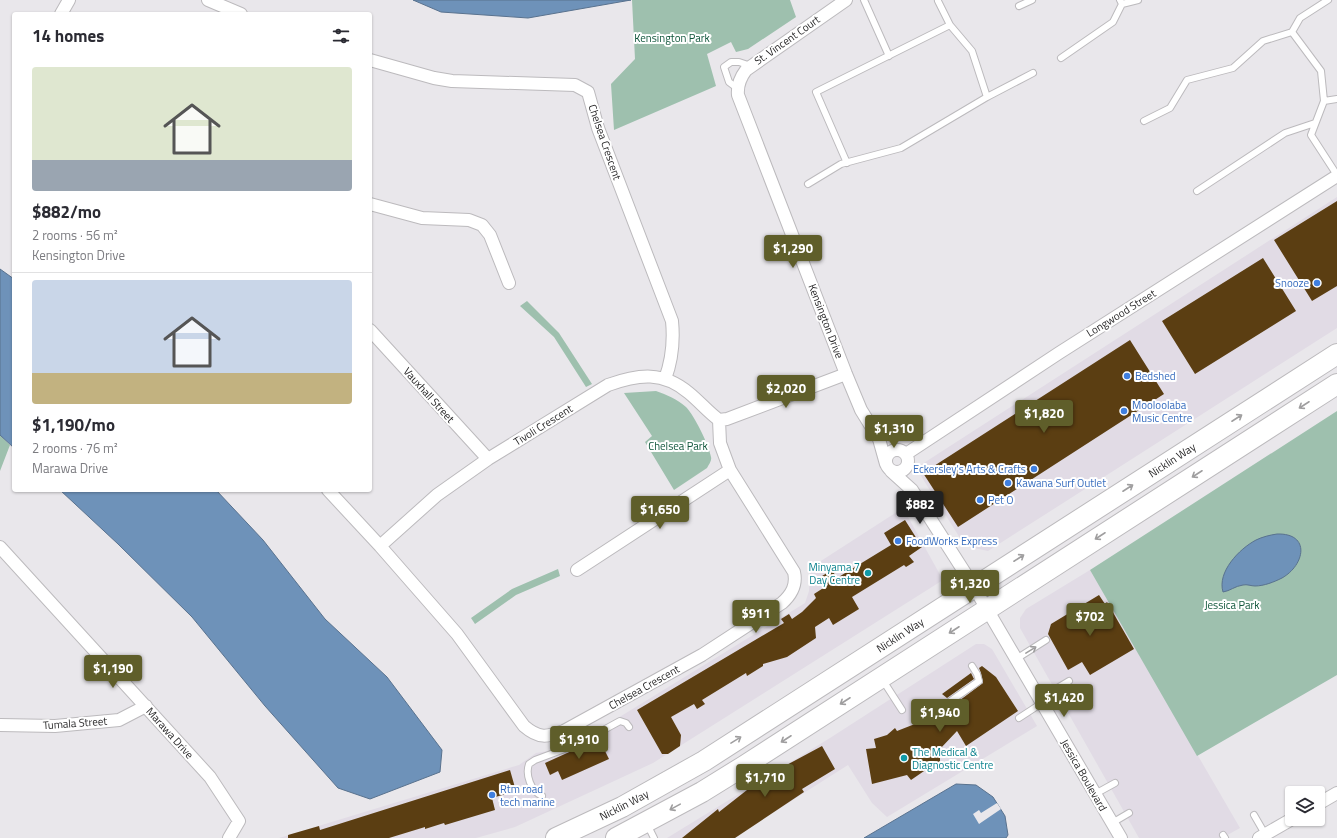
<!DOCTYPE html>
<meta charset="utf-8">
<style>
body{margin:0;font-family:"Titillium Web",sans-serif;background:#f7f7f7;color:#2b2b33;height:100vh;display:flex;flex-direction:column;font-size:15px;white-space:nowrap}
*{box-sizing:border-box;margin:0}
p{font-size:13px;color:#7c7c81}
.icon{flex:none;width:22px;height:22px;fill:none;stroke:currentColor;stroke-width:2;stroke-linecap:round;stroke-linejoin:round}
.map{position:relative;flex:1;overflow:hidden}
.side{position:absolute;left:12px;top:12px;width:360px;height:480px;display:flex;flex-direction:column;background:#fff;border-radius:4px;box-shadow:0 1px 3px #0004}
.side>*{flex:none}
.buttons{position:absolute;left:1285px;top:786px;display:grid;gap:8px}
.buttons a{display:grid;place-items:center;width:40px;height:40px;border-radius:4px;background:#fff;box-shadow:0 1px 3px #0004;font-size:20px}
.price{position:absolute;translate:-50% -34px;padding:0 9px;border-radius:4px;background:#5f5e2a;color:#fff;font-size:13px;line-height:26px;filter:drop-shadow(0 1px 2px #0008)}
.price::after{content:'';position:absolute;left:50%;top:24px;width:12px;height:9px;margin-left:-6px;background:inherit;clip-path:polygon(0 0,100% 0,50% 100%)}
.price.active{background:#222;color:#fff}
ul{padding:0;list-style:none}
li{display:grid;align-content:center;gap:8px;height:212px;padding:0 20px}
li+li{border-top:1px solid #e1e1e2}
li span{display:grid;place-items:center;height:124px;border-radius:4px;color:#555}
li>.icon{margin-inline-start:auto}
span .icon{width:72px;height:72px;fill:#fffc;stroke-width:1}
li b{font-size:17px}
h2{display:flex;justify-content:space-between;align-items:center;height:48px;padding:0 20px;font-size:17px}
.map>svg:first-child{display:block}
.built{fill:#e1dbe5}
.green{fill:#9ec0ae}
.water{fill:#6e92b9;stroke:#59728e}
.pier{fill:#e9e7eb}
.building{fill:#5b3e12}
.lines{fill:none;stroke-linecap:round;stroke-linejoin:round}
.service-casing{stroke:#bcbabd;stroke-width:8}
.minor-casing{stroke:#bcbabd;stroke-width:14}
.trunk-casing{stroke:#bcbabd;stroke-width:22}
.service{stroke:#fff;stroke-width:6}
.minor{stroke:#fff;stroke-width:12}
.trunk{stroke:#fff;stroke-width:20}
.oneway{stroke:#9f9e9f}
.shop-dot{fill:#3f7fe0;stroke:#fff;stroke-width:1.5}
.culture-dot{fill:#0f9aa8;stroke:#fff;stroke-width:1.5}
.labels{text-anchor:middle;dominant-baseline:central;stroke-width:4;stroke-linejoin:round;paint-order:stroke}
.park-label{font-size:11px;fill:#0f553a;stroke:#fff}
.street-label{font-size:11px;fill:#292829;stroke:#fff}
.shop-label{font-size:11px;fill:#366cbe;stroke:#fff;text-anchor:start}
.culture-label{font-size:11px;fill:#0d838f;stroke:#fff;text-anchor:end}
</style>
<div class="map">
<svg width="1337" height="838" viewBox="0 0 1337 838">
<rect width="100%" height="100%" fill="#e9e7eb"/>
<path class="built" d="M1337,197v131l-349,223 -23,-5 -49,-78z
M903,508l40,72 -290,183 -138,64 -39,11h-197l240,-73 17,-12 12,-2 52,-22 205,-126 4,-12 1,-23z
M1090,570l150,258 -18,10h-83l-119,-210v-10l6,-9z
M976,644h8l8,5 45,77 -150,91 -15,-14 -24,-38 -115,73h-66l163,-100z"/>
<path class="green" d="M632,0h158l6,17 -48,32 -12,3 -5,-10 -24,12 9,32 -102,44 -3,-46 24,-25z
M527,301l32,32 33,51 -6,3 -32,-50 -34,-31z
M656,391c11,4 21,8 30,16 8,8 23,38 25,50 1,4 -2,7 -4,11l-33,22 -29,-48 7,-6 -28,-43z
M1337,411v264l-140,81 -107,-186z
M0,435l10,10 -10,26z
M558,569l2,7 -44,19 -41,29 -4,-6 41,-29z"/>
<path class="water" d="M413,0h218l-103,18 -87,-6z
M0,269l14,10v169l-14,-13z
M60,490h156l47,50 62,79 62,58 55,73 -2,22 -70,27 -32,-11 -73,-82 -73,-89 -74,-73z
M1277,534c34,-1 28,31 5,44 -8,4 -18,8 -27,8 -4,0 -8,-2 -12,-1 -8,1 -13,6 -20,7 -6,-20 16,-43 33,-52 6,-3 14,-5 21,-6z
M956,784l20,1 17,12 12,19 3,19 -2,3h-142z"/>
<path class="pier" d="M997,803l4,6 -22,15 -6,-10 6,-4 2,3z"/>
<path class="building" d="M1337,201v85l-25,15 -38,-61z
M1263,258l33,53 -101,63 -33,-53z
M1130,340l34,54 -206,133 -35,-54z
M905,520l17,27 -13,9 5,6 -8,5 -2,-2 -52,32 7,12 -26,16 -4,-7 -14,9 1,11 -29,19 -24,7v2l-16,10 -1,-3 -44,27 3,4 -8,5 -3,-5 -23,13 10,18 -1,11 -12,8h-6l-25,-44 147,-87 -3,-4 8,-5 3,5 10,-7 14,-14 -2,-4 14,-9 -6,-9 10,-6 5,8 54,-33 -7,-12z
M1099,595l6,9 2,-2 27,47 -44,26 -8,-13 -14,8 -20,-36 3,-10z
M982,666l14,11 22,34 -52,35 -9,-15 -17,18v18l-13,2 -16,11 -4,-5 -35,9 -6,-35 10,-1 -2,-9 13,-4 8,-7 2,3 23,-9 29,-2 -5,-8 39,-29 -2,-10 -2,-5z
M971,673l3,6 -27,19 -5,-4z
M598,739l1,3 5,-2 4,9 -3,2 4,8 -47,21 -4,-9 -8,4 -5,-12z
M822,746l13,23 -33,20 2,3 -69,46h-53l36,-29 1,3 28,-22 22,-13 14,-6 -2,-3z
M510,770l6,21 -24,7 3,12 -50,15 -1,-2 -19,6v-2l-36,11h-101v-3l31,-9 1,4z"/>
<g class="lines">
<g class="service-casing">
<path id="service" d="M864,0l25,56
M938,1l12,24 22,26 15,46
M1122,4l16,-4
M1019,6l13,-6
M1292,32l8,-14 28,-18
M1061,58l52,-36 9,-18 -2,-4
M737,88l-8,-6 -5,-15 7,-5h8l12,4
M1324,101l13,-2
M1144,121l26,-13 17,-28 46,-12 30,-27 29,-9 29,39 3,30 -13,34 26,40
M847,163l-31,-71 134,-67
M808,184l33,-20 60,-16 86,-51 46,-24
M1197,191l88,-58 30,-10
M1016,659l30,-19
M882,679l20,31
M1039,699l30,-18
M935,712l44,-31 -2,-7 -5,-8
M1019,718l23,-15
M1095,794l20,-11
M542,796c-11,-5 -17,-21 -13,-32l6,-4 43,-16 42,-23 6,2 3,4
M1254,815l11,19
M1112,823l17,-10
M647,824l7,14
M1223,835l2,3"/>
</g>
<g class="minor-casing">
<path id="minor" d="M208,0l33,14
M846,0l-100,70c-6,8 -9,15 -8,25l108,279 15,36 18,29 7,25
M61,14l8,-14
M370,60l64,18 18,3 123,4 13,7 10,36 74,193c2,20 0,39 -7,58
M370,204l52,14 47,2 13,5 8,10 19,48
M370,330l118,129
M719,420l8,-1 119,-45
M886 461a11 11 0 1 1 22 0a11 11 0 1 1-22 0Z
M906,454l153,-101 278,-177
M891,471l21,19 62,97 147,251
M328,490l52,56 77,88 67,92c15,13 23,11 40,5l138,-76 80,-52c10,-9 15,-18 12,-31l-64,-102 -10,-27 -1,-23
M380,546l57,-51 51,-36 120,-74c31,-11 55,-14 81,8 11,9 19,19 30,27
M0,547l210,230 29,44 -10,17
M577,570l153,-100
M0,725l55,1 64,-6 27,-14
M1318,804l19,-11
M1259,838l33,-19"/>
</g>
<g class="trunk-casing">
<path id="trunk" d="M556,838l66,-31 82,-46 633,-407
M616,838l86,-46 42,-26 593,-382"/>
</g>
<use href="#service" class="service"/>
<use href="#minor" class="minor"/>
<use href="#trunk" class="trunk"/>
</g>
<defs><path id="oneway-shaft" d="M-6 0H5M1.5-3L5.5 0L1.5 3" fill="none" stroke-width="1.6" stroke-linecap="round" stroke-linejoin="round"/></defs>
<g class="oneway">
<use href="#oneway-shaft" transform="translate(1304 405) rotate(147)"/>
<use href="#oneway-shaft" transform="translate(1237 418) rotate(-33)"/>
<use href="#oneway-shaft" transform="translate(1197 474) rotate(147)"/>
<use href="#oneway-shaft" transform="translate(1128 488) rotate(-33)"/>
<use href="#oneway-shaft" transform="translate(1100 536) rotate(147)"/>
<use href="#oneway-shaft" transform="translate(1019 558) rotate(-33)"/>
<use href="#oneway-shaft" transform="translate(954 630) rotate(147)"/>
<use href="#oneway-shaft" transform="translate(1031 650) rotate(-31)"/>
<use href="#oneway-shaft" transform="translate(845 701) rotate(147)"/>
<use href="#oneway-shaft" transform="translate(786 739) rotate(147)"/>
<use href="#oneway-shaft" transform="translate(736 740) rotate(-32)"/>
<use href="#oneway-shaft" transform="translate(675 807) rotate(151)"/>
</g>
<g class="shop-dot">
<circle cx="1317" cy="283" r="4"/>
<circle cx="1127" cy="376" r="4"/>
<circle cx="1124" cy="411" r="4"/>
<circle cx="1034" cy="469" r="4"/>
<circle cx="1008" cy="483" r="4"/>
<circle cx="980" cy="500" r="4"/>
<circle cx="898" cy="541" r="4"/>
<circle cx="492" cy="795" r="4"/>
</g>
<g class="culture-dot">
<circle cx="868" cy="573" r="4"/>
<circle cx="904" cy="758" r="4"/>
</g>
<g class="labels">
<g class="park-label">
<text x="672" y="38">Kensington Park</text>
<text x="678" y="446">Chelsea Park</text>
<text x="1232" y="605">Jessica Park</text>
</g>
<g class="street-label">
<text transform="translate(787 40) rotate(-35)">St. Vincent Court</text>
<text transform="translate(605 142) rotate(71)">Chelsea Crescent</text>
<text transform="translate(1121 313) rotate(-32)">Longwood Street</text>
<text transform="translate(826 321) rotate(69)">Kensington Drive</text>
<text transform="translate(429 395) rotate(48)">Vauxhall Street</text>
<text transform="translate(543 425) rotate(-32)">Tivoli Crescent</text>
<text transform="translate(1172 460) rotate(-33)">Nicklin Way</text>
<text transform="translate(900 635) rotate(-33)">Nicklin Way</text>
<text transform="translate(644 687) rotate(-29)">Chelsea Crescent</text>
<text transform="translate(75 723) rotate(-4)">Tumala Street</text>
<text transform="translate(170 733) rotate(48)">Marawa Drive</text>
<text transform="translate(1084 775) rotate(60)">Jessica Boulevard</text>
<text transform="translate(624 805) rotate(-27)">Nicklin Way</text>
</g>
<g class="shop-label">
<text x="1309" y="283" text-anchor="end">Snooze</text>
<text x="1135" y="376">Bedshed</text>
<text x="1132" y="405">Mooloolaba<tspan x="1132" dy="13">Music Centre</tspan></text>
<text x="1026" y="469" text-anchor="end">Eckersley's Arts &amp; Crafts</text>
<text x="1016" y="483">Kawana Surf Outlet</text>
<text x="988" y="500">Pet O</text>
<text x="906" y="541">FoodWorks Express</text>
<text x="500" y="789">Rtm road<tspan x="500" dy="13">tech marine</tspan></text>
</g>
<g class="culture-label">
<text x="860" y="567">Minyama 7<tspan x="860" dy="13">Day Centre</tspan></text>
<text x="912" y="752" text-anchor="start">The Medical &amp;<tspan x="912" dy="13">Diagnostic Centre</tspan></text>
</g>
</g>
</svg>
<div class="buttons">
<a><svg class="icon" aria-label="layers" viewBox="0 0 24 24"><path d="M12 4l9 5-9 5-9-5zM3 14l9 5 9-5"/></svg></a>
</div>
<b class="price" style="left:793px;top:269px">$1,290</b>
<b class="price" style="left:786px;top:409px">$2,020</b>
<b class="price" style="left:1044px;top:434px">$1,820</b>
<b class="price" style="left:894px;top:449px">$1,310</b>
<b class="price active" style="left:920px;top:525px">$882</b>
<b class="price" style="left:660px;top:530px">$1,650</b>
<b class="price" style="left:970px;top:604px">$1,320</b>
<b class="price" style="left:756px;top:634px">$911</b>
<b class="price" style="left:1090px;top:637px">$702</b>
<b class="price" style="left:113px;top:689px">$1,190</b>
<b class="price" style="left:1064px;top:718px">$1,420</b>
<b class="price" style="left:940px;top:733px">$1,940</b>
<b class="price" style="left:579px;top:760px">$1,910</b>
<b class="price" style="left:765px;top:798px">$1,710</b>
<section class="side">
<h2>14 homes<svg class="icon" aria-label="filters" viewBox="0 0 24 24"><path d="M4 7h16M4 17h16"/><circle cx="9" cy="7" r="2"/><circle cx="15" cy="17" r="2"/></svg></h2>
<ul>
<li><span style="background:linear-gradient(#dfe7d0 75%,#9aa5b1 0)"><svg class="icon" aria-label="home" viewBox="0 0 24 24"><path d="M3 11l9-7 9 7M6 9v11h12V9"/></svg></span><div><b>$882/mo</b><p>2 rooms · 56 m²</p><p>Kensington Drive</p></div></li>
<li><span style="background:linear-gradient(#c9d6e8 75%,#c2b280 0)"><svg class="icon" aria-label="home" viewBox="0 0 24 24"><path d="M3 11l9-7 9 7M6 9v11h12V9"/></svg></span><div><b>$1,190/mo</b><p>2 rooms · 76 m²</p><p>Marawa Drive</p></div></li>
</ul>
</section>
</div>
